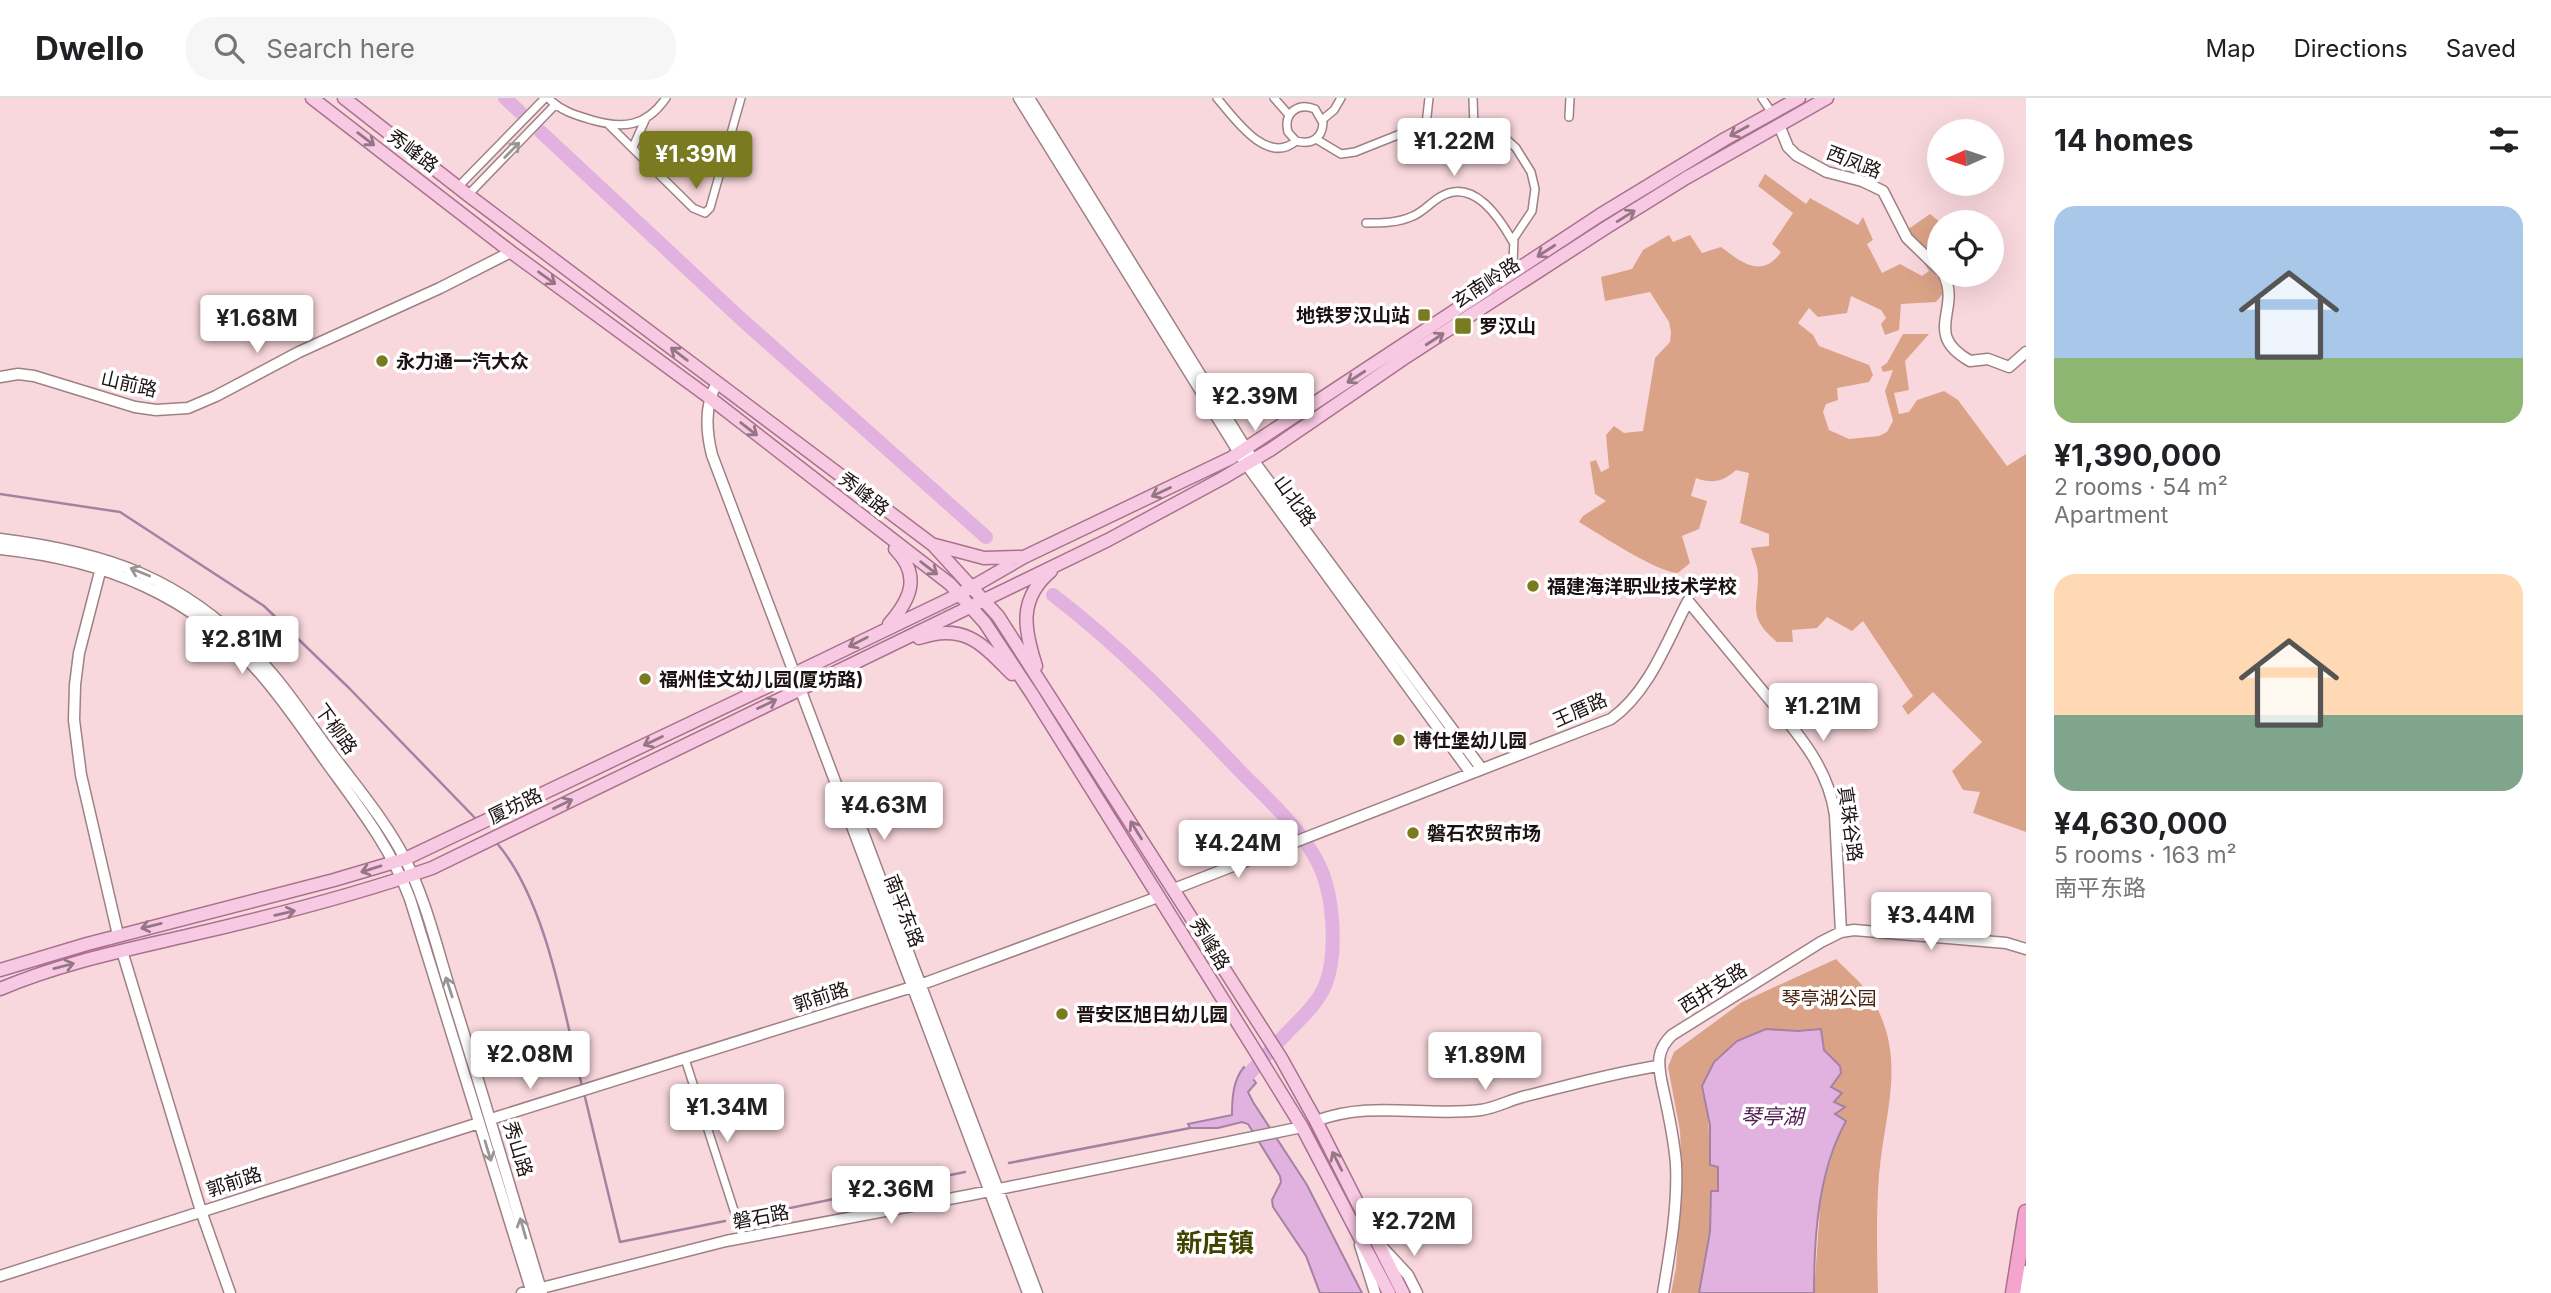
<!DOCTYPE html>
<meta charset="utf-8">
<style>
body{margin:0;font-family:Inter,"Noto Sans SC",sans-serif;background:#f6f6f6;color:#202124;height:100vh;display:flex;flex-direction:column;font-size:26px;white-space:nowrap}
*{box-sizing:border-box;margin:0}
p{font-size:23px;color:#757577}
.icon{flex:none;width:38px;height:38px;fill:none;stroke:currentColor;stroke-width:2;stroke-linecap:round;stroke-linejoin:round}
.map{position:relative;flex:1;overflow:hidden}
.sheet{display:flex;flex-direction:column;background:#fff;width:525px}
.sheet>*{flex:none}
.needle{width:46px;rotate:267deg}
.fabs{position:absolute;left:1927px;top:21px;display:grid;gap:14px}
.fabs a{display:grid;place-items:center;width:77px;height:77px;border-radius:50%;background:#fff;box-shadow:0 7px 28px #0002;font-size:35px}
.price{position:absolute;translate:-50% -60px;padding:0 16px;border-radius:7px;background:#fff;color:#222;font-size:23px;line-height:46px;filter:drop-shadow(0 2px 4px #0008)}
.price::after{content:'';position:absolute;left:50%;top:42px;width:21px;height:16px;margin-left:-10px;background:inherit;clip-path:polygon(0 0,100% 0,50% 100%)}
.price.selected{background:#7a7a21;color:#fff}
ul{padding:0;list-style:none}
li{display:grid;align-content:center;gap:14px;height:371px;padding:0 28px}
li span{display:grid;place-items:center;height:217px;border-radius:21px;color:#555}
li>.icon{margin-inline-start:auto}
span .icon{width:126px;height:126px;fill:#fffc;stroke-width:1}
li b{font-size:30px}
h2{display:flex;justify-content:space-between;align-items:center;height:84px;padding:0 28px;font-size:30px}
header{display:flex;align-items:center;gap:42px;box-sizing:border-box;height:98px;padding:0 35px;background:#fff;border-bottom:2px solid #e0e0e0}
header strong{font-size:33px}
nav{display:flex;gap:38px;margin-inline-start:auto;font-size:24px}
.search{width:490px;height:63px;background:#f6f6f6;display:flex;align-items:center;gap:18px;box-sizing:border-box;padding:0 24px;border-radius:28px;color:#757577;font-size:26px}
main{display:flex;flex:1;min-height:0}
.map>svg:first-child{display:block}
.green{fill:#daa388}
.water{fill:#e1b2e0;stroke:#a682a2;stroke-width:2}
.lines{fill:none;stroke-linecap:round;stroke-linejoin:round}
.stream{stroke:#a682a2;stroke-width:2.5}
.river{stroke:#e1b2e0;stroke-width:14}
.street-casing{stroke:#9e8085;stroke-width:10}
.secondary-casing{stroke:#9e8085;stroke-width:13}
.primary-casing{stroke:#a9718d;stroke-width:15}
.highway-casing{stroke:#a9718d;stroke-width:17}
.street{stroke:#fff;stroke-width:7}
.secondary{stroke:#fff;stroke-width:10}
.primary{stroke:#f8c9e2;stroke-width:12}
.highway{stroke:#f4a5ce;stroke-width:14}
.oneway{stroke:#957685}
.oneway2{stroke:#999495}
.poi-dot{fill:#7a7a21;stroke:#fff;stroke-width:2.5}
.labels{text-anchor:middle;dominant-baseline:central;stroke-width:7;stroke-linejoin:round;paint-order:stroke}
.street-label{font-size:19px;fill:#1d1113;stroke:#fff}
.poi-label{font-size:19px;font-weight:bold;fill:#1d1113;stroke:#fff;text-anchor:start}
.park-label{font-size:19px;fill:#47210a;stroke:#fff}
.water-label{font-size:21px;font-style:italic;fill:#521c53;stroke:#fff}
.district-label{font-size:26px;font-weight:bold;fill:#444402;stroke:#fff}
</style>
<header>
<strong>Dwello</strong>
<div class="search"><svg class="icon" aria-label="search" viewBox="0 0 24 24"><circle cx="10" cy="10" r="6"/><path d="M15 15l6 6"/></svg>Search here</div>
<nav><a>Map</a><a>Directions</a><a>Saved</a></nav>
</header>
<main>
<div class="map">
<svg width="2026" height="1195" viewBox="0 0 2026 1195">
<rect width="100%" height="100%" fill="#f9d8dd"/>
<path class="green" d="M1765,76l41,30 4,-6 48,27 5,-8 10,23 -6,4 15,29 18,-9 22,12 7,-5 -25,-39 26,-18 10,8 -1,53 5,17 -8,10 -35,2 -2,26 -14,5 -4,-11 5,-6 -5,-8 -30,-14 -4,17 -29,4 -9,-9 -11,15 15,12 6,11 50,19 4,10 -4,7 -32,6 1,12 -12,4 -3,8 6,18 20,9 30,-3 8,-4 6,-11 -8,-30 8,-21 -10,2 -2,-5 6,-4 16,-29h26l-24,27 4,29 -15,3 5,21 10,-2 8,-12 27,-9 14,9 49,66 19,-12v378l-53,-19 7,-21 -17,-2 -11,-19 30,-29 -49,-50 -25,23 -6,-9 11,-10 -50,-75 -11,10 -25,-14 -10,11 -25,2 1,12h-16c-30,-26 -19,-33 -19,-67 0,-8 -5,-19 -7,-27l18,-2v-12l-29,-11 9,-50 -13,-3c-13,12 -24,14 -40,8l-5,18 16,5 -8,28 -17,7 8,27 -12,10c-22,-1 -77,-38 -99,-51l4,-6 23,-15 -11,-7 -5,-32 6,-2 5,12 8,-4 -3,-33 8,-9 10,7 19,-2 12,-73 15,-16 1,-10 -2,-10 -19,-30 -45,9 -4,-24 31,-8 11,-19 26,-15 4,7 17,-7 12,18 19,-6c21,16 41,32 60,5l-9,-8 21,-31 -35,-27z
M1836,861c9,10 22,20 30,31 44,62 19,118 13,185 -3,40 -2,79 -1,118h-64l6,-86 4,-26 14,-44 -3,-23 9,-7 -11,-5 -2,-15 10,-14 -1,-6 -16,-17 -4,-21 -22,2 -32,-2 -58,81 2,55 8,2v24l-7,1 -1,40 -11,61h-28l5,-25 6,-93 -2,-44 -12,-64 6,-15 68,-50z"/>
<path class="water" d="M1766,931l32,2 23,-2 3,21 16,16 1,7 -10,14 11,6 -8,9 11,5 -10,7 11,7c-28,51 -32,115 -32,172h-115l11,-61 1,-41h7v-24l-8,-2v-40l-8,-39 12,-24 23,-21z
M1244,969l12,16 -8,9 5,10 54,83 55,108h-42l-14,-37 -33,-49 -1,-7 9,-18 -1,-6 -32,-52 -6,-2 -24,6h-28l-2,-4 44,-9c0,-17 1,-35 12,-48z"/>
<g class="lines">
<path class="stream" d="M0,396l120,18 144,94 85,82 128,132
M495,743c51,57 69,171 87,245
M584,995l36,149 105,-21
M1009,1065l181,-35
M746,1119l219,-45"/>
<path class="river" d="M505,0l15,14
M541,34l198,185 247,220
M1053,497c68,52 126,112 185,174 28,29 61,57 79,92 17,31 21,93 8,125 -9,20 -25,33 -40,49 -12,12 -24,26 -36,39"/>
<g class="street-casing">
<path id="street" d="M548,0c13,13 27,17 44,22 31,9 54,7 74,-22
M1217,0c17,20 50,68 79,43 15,4 26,-2 27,-18l-8,-14c-17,-7 -32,4 -27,23l8,9
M1274,0l15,17
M1473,0l1,29
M1762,0l10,15
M1569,19l1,-19
M1322,22l12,-10 7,-12
M608,26l85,84 12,5 5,-5 31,-110
M1426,27l3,-27
M1316,41l25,15 14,-2 68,-27 45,1 36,11 12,11 15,24 4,17 -3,22 -18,27 -1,26
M633,49l13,-29
M458,89l87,-89
M468,97l87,-90
M1366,125c16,0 32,0 47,-7 10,-4 17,-13 27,-19 33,-20 59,20 73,45
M685,961l58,179"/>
</g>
<g class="secondary-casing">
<path id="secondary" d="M1019,0l227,366 224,308
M1029,0l224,362 228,308
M1779,27l9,22 8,8 31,17 35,9 21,10 24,47 32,31
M1944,177c17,35 -22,59 26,86l18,-2 21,8 17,-15
M0,279l18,-3 16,2 101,31 21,3 32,-2 28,-12 83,-44 141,-64 71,-36
M717,285c-13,22 -11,48 -5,72l316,838
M0,441c106,13 183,39 258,119 27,28 48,61 71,92 26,35 56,70 76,109 22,43 33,94 48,140 31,98 59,196 89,294
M0,451c105,11 194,46 264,129 23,27 43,57 63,85 32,44 64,85 83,136l122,394
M102,466l-23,89 -4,32 -1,35 7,55 37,160
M850,700l187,495
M1174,791l437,-170c38,-27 56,-78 77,-118 24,29 48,58 72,87 32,39 68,76 75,127l6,117
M122,853l79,260 29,82
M491,1021l437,-137 230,-85
M1316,1023c54,-21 109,-4 165,-11 14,-2 27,-9 41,-13 45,-11 90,-24 136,-31
M1360,1147l15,48
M1381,1148l27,29 9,18
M0,1178l479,-153
M522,1195l204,-52 244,-46 332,-68
M1663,1195c7,-42 15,-86 13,-129 -2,-27 -8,-53 -14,-80 -4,-20 -6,-34 10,-49l149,-93 20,-10 13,-2 152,13 20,6
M2025,1195l1,-22"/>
</g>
<g class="primary-casing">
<path id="primary" d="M312,0l199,154 199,146 240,186 35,39 47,71 222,355 48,78 87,166
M344,0l124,97 465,350 65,71 283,442 35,63 87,172
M935,447l49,13 36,-1
M889,526c21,-24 33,-48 6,-75
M919,540c46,-16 64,7 93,36
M1036,568c-12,-37 -18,-67 15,-95
M0,872l87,-26 247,-64 71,-21 391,-186 164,-79 64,-37 207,-99 369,-243 125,-76 74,-41
M0,891c61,-26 126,-39 190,-54 83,-19 162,-39 242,-67l676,-328 115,-62 47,-28 133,-91 204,-132 79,-49 141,-80"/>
</g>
<g class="highway-casing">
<path id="highway" d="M2013,1195l13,-81"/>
</g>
<use href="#street" class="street"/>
<use href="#secondary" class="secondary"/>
<use href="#primary" class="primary"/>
<use href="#highway" class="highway"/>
</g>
<defs><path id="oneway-shaft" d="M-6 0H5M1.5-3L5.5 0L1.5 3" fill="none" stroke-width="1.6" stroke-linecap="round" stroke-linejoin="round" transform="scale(1.75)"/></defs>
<g class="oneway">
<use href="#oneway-shaft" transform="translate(1739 33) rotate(151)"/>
<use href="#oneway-shaft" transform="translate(366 41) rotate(37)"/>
<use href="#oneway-shaft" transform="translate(1626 118) rotate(-32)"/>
<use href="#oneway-shaft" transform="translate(1546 153) rotate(147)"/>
<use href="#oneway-shaft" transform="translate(547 180) rotate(36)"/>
<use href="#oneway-shaft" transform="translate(1435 241) rotate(-33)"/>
<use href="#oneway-shaft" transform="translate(679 256) rotate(-143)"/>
<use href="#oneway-shaft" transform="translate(1356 279) rotate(147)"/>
<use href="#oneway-shaft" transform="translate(749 331) rotate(38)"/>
<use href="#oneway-shaft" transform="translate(1161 394) rotate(155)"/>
<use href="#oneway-shaft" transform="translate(929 470) rotate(37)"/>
<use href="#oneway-shaft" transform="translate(858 544) rotate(153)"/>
<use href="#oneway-shaft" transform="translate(767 606) rotate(-26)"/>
<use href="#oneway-shaft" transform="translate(653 643) rotate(154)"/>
<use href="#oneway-shaft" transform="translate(563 706) rotate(-26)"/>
<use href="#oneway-shaft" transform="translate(1136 732) rotate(-122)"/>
<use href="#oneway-shaft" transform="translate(371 771) rotate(163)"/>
<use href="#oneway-shaft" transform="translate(285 815) rotate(-13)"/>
<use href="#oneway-shaft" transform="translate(151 828) rotate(166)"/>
<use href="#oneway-shaft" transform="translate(64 868) rotate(-15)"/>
<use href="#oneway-shaft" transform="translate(1337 1063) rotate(-117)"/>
</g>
<g class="oneway2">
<use href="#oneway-shaft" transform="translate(512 52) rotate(-46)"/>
<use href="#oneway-shaft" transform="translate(140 474) rotate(-158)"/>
<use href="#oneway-shaft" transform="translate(449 889) rotate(-108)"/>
<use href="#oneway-shaft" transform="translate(488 1053) rotate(73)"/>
<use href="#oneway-shaft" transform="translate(523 1130) rotate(-106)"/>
</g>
<g class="poi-dot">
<rect x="1417" y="210" width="14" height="14" rx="3.5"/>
<rect x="1454" y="219" width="18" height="18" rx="3.5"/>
<circle cx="382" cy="263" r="7"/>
<circle cx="1533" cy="488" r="7"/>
<circle cx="645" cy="581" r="7"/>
<circle cx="1399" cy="642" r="7"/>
<circle cx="1413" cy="735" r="7"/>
<circle cx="1062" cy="916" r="7"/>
</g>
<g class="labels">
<g class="street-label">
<text transform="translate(413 53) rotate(37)">秀峰路</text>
<text transform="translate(1854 64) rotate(21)">西凤路</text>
<text transform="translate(1486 185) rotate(-33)">玄南岭路</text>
<text transform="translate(129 286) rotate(13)">山前路</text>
<text transform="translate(864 396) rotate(38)">秀峰路</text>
<text transform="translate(1295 403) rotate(54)">山北路</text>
<text transform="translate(1580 612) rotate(-24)">王厝路</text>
<text transform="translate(336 631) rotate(54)">下柳路</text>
<text transform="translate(515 708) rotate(-26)">厦坊路</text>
<text transform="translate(1850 726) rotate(82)">真珠谷路</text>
<text transform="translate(904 813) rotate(69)">南平东路</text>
<text transform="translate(1210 846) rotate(58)">秀峰路</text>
<text transform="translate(1713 890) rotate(-32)">西井支路</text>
<text transform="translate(821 899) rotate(-18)">郭前路</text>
<text transform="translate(518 1051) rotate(73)">秀山路</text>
<text transform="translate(234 1084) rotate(-18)">郭前路</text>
<text transform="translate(761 1119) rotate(-11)">磐石路</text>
</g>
<g class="poi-label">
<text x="1410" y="217" text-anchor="end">地铁罗汉山站</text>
<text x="1479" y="228">罗汉山</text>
<text x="396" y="263">永力通一汽大众</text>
<text x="1547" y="488">福建海洋职业技术学校</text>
<text x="659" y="581">福州佳文幼儿园(厦坊路)</text>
<text x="1413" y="642">博仕堡幼儿园</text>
<text x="1427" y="735">磐石农贸市场</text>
<text x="1076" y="916">晋安区旭日幼儿园</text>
</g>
<g class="park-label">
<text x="1829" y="900">琴亭湖公园</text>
</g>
<g class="water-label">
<text x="1772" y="1018">琴亭湖</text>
</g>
<g class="district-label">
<text x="1215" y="1144">新店镇</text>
</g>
</g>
</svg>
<div class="fabs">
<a><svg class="needle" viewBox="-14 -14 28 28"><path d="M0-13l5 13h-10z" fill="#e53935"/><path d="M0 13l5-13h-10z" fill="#757577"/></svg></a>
<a><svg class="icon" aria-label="locate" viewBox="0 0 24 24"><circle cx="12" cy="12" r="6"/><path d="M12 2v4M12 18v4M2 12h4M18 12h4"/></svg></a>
</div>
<b class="price" style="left:1454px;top:80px">¥1.22M</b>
<b class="price selected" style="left:696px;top:93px">¥1.39M</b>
<b class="price" style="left:257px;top:257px">¥1.68M</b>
<b class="price" style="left:1255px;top:335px">¥2.39M</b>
<b class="price" style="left:242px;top:578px">¥2.81M</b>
<b class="price" style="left:1823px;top:645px">¥1.21M</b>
<b class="price" style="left:884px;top:744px">¥4.63M</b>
<b class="price" style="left:1238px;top:782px">¥4.24M</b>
<b class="price" style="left:1931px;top:854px">¥3.44M</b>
<b class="price" style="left:530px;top:993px">¥2.08M</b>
<b class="price" style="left:1485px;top:994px">¥1.89M</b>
<b class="price" style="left:727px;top:1046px">¥1.34M</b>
<b class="price" style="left:891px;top:1128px">¥2.36M</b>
<b class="price" style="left:1414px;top:1160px">¥2.72M</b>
</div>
<section class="sheet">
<h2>14 homes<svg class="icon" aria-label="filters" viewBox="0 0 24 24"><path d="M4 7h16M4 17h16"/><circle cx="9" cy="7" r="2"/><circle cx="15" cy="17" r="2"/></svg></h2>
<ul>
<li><span style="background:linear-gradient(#a9c7e8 70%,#8fb573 0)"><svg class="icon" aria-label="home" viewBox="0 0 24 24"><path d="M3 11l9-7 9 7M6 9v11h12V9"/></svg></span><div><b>¥1,390,000</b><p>2 rooms · 54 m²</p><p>Apartment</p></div></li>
<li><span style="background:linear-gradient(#ffd9b3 65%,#7fa58c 0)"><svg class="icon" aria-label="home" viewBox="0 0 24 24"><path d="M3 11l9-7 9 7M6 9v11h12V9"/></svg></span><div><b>¥4,630,000</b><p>5 rooms · 163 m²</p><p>南平东路</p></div></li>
</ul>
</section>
</main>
